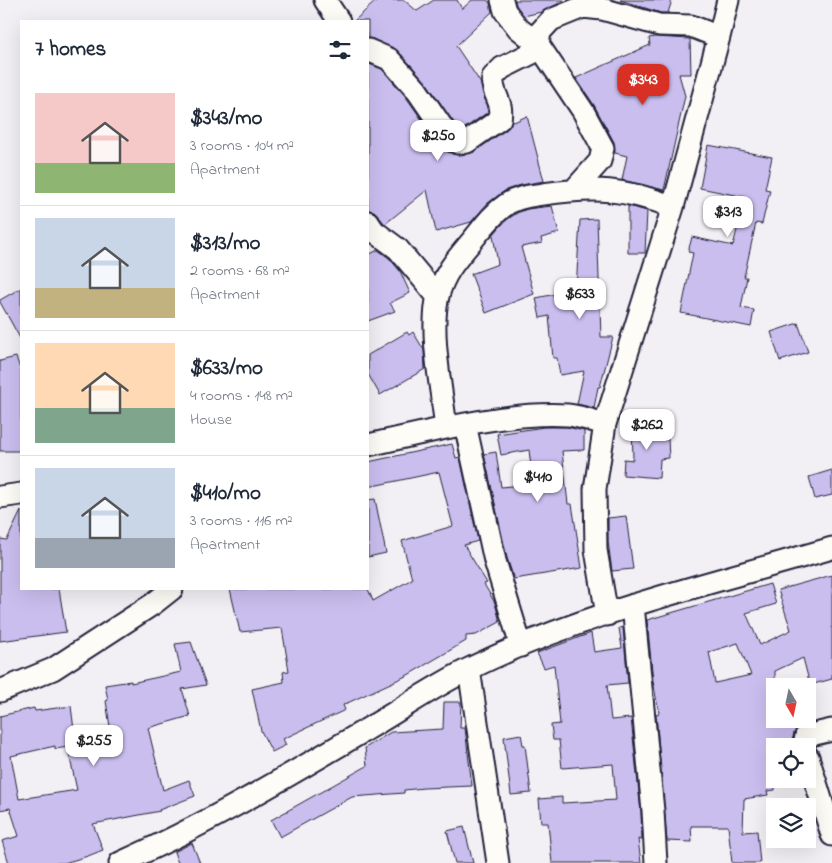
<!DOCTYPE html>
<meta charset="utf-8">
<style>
body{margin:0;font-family:"Indie Flower",sans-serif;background:#f6f6f7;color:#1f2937;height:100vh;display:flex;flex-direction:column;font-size:19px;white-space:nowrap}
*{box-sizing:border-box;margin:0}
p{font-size:16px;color:#747a83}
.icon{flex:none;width:28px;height:28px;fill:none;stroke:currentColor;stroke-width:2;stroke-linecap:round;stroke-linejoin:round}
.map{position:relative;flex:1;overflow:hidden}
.details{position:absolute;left:20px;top:20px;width:349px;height:570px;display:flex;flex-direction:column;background:#fff;border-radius:0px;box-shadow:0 5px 20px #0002}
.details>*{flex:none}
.needle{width:32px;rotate:171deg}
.controls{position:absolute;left:766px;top:678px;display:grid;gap:10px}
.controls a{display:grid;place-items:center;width:50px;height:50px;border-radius:0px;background:#fff;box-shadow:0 5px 20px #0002;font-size:25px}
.price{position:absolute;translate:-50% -42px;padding:0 11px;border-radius:10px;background:#fff;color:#222;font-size:16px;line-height:32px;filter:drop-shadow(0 1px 2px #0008)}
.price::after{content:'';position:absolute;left:50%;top:30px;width:15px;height:11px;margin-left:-8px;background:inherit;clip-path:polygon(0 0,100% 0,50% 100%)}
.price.active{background:#d93025;color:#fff}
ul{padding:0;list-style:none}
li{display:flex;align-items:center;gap:15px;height:125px;padding:0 15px}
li+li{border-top:1px solid #e0e1e3}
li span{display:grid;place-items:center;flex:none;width:140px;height:100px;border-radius:0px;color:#555}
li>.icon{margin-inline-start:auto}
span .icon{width:60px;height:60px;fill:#fffc;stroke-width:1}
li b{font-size:21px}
h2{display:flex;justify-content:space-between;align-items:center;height:60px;padding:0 15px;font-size:21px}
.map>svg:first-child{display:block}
.building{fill:#cabeef;stroke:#22223b;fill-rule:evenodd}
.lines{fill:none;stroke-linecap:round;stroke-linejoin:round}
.minor-casing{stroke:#22223b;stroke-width:25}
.minor{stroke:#fdfcf7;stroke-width:21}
</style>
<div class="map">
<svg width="832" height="863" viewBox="0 0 832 863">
<rect width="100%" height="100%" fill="#f3f0f5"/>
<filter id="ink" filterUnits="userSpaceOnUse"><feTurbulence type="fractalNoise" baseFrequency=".02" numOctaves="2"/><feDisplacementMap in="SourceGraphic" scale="10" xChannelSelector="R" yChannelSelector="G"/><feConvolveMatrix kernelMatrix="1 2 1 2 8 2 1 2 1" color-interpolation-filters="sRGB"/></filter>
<g filter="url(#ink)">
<path class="building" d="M377,0h27l13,11 17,-11h23l5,9 10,-9h15l3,3 2,9 -36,34 24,36 8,30 -26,18h-3l-33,-48 -28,-31 -25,-12 -5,-1v-17h-14z
M515,0h49v1l-23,11 -17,4 -8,-11z
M620,0h52l-4,13h-7z
M655,37l35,2 1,35h-12l6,22 -21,94 -42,-10 5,-24 -12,-3 -1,-11 -20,-37 -18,-27 74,-33 -1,-7z
M369,64l13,5 24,28 35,50 12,7 6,1 15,-3 33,-23 5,-9 2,2 13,-6 17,65 -23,4 -15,5 -18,13 -17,19 -35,10 -9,-42 -42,34 -11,-13 -6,-1v-144z
M708,145l64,12 -7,32 5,1 -8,34 -6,-1 -12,54h3l-6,31 13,2 -3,17 -70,-14 12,-60 -5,-1 4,-15 41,9 12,-49 -45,-9z
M552,206l7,27 -18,5 1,5 -21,4 13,47 -48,19 -15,-39 27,-10 -5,-29 12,-14 12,-8 10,-4z
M628,206l19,5 -2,42h-17z
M597,219l4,118h12l-13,50h-2l-4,21 -17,-4 7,-33 -24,4 -3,-17h-4l-4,-42 -9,2 -4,-20 40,-8 4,-70z
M378,250l11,8 11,13 10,22 -20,10 5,8 -27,10v-66z
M21,288v52l-21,-38v-2z
M798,323l10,29 -28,9 -9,-29z
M407,332l2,3 4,-3 11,18 1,19 -45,26 -12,-21v-19z
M16,357l5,14v80h-21v-90z
M660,423l1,16h7l1,19 -9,1 -1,19 -36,-3 1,-16 9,1 -1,-36z
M544,427h23l17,4v19l-22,1 6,53h4l10,64 -68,11 -7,-21 -23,-104 12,-2 5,35 32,-3 -4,-34 -28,5 -4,-21z
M452,444l4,14 4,-1 18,84 -14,4 23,38 -3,1 11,19 5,19 -24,13 -10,1v5l-58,34 -65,30 2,5 -62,29 3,6 -14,7 -11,-21 -9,-42 32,-7 -1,-10 6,-1 -7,-43 -42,4 -10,-43h138l5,12 39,-22 -10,-38 51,-15 -14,-54 -71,15v-25z
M832,470v25l-17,4 -6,-22z
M375,499l11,54 -18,4v-57z
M21,511v78h38l7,43 -66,9v-102l7,1z
M626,516l7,53 -21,2 -4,-29v-24z
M832,575v104l-22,6 -7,-27 -28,13v48h24l1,7 -6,7 -2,8 -17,3v46l-8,1 1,4 -24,4 -1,33 14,-1 3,32h-28l-4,-37h-37l1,16 -25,-1 -11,-127 3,-1 -6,-32 -6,-61 123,-36 6,20 -30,9 14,32 31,-15 -13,-40zM738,643l13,32 -36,8 -6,-31z
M623,627l5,56 -21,2 4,35 20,-2 10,94 1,28 -4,-1 3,24h-89l-4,-40h-7l-2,-24 23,-2v6l54,-3 -3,-36 -51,4 -3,-28h-6l-2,-15 9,-1 -6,-59 -10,3 -7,-15 54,-20 3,19 28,-4 -3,-20z
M191,642l15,43 -24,4 8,27 -42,12 15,62 26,-10 6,16 -36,14 1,1 -67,13 10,26 -15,6 -24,7h-55l-7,-22 17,-5 -9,-28 -10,2v-94l34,-8 1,3 36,-5 5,40 -21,3v-3l-44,10 8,43 58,-9 -8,-36 44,-8 -7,-45 2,-1 -3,-15 26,-4v2l50,-11 -6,-28z
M444,702h17l-1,26h5l7,58 -48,2 -20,2v3l-52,4 -72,40 -9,-17 96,-54 -2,-18 26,-16 52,-3z
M521,734l2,11h2l6,48 -20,2 -7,-58z
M464,827l9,36h-18l-8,-32z
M192,843l8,20h-22l-4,-11z"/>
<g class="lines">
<g class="minor-casing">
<path id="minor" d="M325,0l14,21
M502,0l3,11 13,17 20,16 45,67 20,37 -3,13 -26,29
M368,50l21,9 27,30 35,51 7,3 9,-1 33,-23c4,-19 -9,-24 -7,-42l9,-9 30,-15 6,-9 2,-12 11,-12 32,-13 19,2 57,16 32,1 28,11
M368,222l6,9 24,18 40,48
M465,424l30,137 26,85
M446,428c-4,-37 -17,-96 -8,-132 6,-23 18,-36 33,-54 11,-13 21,-28 36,-38 10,-7 24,-8 36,-10 51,-7 82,-6 130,13
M368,445c61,-13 137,-34 200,-30 12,1 25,6 37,9
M0,497l21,-3
M633,605l20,206 3,52
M607,615l-11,-65 -1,-61 10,-65 68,-217 46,-170 9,-37
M469,669l29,194
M0,691l53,-22 100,-65 19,-15
M804,746l2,-10 26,-6
M808,757l24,78
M120,863c86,-38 168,-87 249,-135 34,-20 67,-43 102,-60 114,-56 239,-84 361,-120"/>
</g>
<use href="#minor" class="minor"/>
</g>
</g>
</svg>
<div class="controls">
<a><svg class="needle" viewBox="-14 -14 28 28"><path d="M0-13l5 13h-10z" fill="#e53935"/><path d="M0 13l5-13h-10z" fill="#747a83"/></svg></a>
<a><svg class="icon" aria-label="locate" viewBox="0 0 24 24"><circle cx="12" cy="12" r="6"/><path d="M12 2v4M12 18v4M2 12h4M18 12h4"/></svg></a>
<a><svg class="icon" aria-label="layers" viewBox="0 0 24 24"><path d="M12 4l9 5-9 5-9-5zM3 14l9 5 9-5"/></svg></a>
</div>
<b class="price active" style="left:643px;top:106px">$343</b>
<b class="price" style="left:438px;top:162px">$250</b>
<b class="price" style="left:728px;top:238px">$313</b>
<b class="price" style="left:580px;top:320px">$633</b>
<b class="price" style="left:647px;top:451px">$262</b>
<b class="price" style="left:538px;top:503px">$410</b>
<b class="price" style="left:94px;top:767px">$255</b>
<section class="details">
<h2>7 homes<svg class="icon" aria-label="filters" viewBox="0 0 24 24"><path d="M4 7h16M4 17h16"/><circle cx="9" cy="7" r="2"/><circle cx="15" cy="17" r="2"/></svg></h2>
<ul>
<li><span style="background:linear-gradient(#f6c9c9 70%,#8fb573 0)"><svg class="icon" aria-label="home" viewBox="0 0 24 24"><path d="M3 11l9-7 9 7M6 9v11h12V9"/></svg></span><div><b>$343/mo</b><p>3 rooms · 104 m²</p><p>Apartment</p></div></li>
<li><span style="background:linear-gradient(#c9d6e8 70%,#c2b280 0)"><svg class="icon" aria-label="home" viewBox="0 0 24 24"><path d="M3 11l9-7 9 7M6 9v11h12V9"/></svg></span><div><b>$313/mo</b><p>2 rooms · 68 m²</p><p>Apartment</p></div></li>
<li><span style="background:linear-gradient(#ffd9b3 65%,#7fa58c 0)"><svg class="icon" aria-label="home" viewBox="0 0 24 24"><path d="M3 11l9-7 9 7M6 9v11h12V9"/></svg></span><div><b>$633/mo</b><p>4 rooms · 148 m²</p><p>House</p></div></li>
<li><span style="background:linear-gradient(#c9d6e8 70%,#9aa5b1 0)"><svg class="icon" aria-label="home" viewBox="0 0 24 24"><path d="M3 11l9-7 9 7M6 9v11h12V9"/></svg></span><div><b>$410/mo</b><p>3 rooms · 116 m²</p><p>Apartment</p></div></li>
</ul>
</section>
</div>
